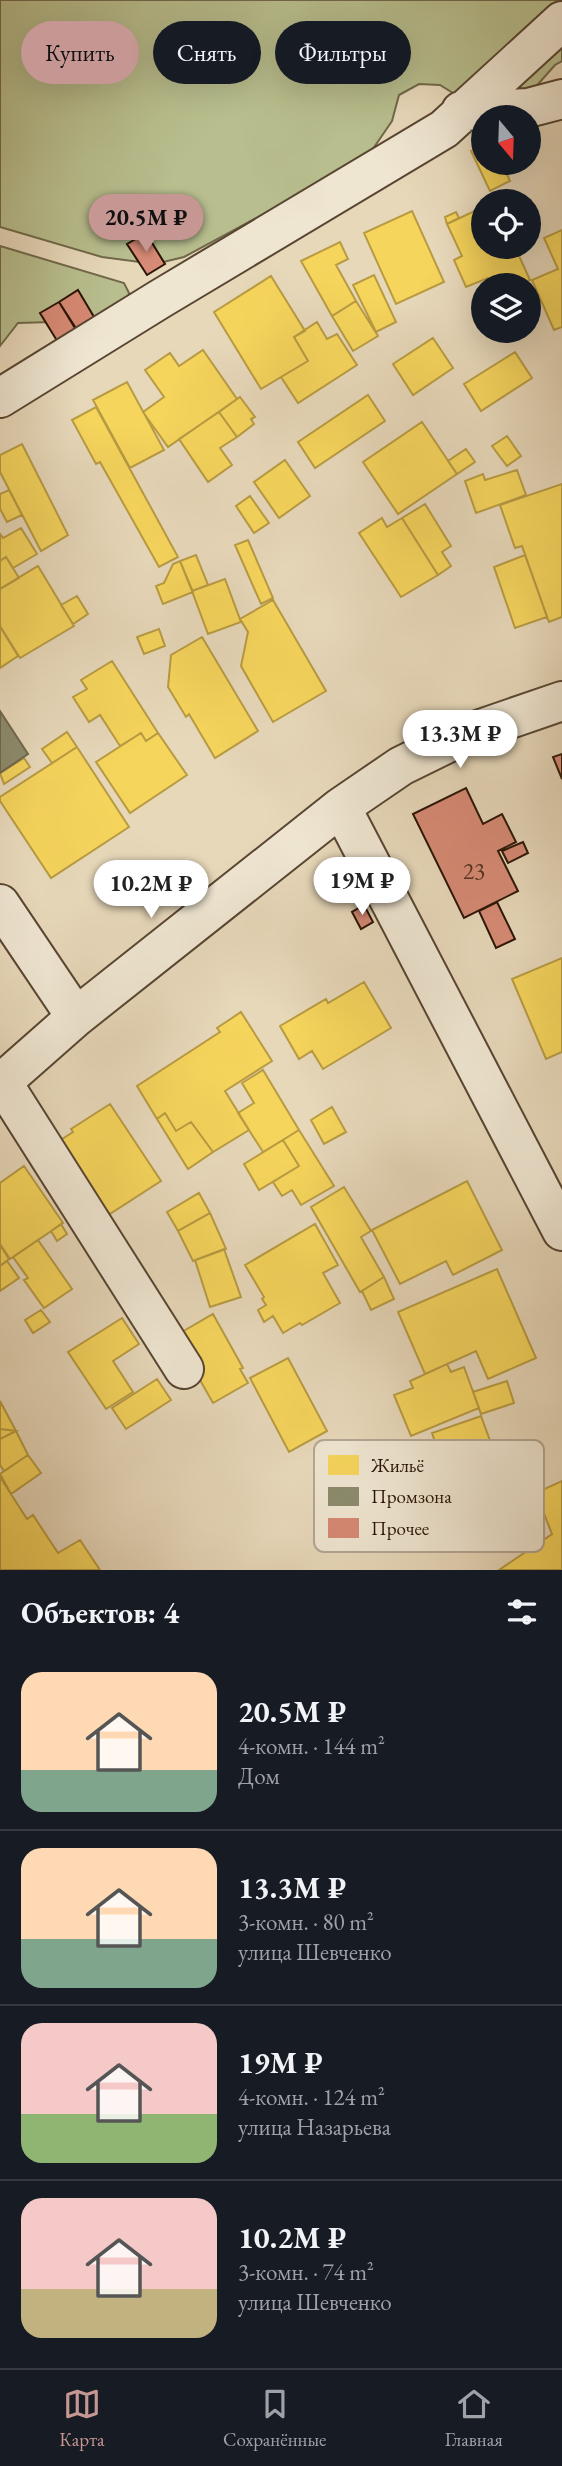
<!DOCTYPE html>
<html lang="ru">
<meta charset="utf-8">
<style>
body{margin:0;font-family:"EB Garamond",serif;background:#242831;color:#f1f3f6;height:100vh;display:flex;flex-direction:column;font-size:26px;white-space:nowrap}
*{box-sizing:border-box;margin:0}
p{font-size:23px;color:#9ea1a6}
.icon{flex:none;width:38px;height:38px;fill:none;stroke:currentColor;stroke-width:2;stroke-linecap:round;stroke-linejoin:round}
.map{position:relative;height:1570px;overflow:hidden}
.panel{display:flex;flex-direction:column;background:#171b24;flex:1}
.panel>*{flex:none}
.hud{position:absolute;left:21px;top:21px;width:522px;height:63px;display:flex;gap:14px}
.needle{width:46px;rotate:161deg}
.buttons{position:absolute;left:471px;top:105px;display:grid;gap:14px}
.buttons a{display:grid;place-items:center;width:70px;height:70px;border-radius:50%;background:#171b24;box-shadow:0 7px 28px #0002;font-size:35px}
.price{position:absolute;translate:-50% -60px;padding:0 16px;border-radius:24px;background:#fff;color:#222;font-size:23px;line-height:46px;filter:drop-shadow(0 2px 4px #0008)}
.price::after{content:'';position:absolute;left:50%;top:42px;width:21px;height:16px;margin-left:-10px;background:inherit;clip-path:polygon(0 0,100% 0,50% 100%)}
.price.on{background:#c59692;color:#111}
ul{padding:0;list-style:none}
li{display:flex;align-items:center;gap:21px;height:175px;padding:0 21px}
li+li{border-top:2px solid #363941}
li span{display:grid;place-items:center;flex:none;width:196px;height:140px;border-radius:21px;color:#555}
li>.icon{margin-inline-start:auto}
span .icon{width:84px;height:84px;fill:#fffc;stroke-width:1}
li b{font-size:30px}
h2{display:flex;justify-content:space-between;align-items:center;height:84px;padding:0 21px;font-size:30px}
.chip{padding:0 24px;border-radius:32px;background:#171b24;box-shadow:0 7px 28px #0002;font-size:24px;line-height:63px}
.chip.on{background:#c59692;color:#111}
.dock{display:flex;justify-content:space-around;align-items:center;height:98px;border-top:2px solid #363941;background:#171b24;font-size:19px;color:#9ea1a6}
.dock a{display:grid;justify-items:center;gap:4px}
.dock .on{color:#c59692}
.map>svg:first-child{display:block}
.green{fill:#b8be8e;stroke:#70694a;stroke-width:2}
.homes{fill:#f6d55c;stroke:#b89b42;stroke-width:2}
.industry{fill:#8c8c6e;stroke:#6e684e;stroke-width:2}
.building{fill:#d78a75;stroke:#291405;stroke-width:2}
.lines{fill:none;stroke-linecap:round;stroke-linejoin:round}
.minor-casing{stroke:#584532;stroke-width:42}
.minor{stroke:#efe6d2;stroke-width:38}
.labels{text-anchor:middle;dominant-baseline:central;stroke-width:7;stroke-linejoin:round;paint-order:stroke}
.number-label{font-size:23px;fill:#543221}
.key{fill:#efe6d2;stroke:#b4a794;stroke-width:2}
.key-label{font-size:19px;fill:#291405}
</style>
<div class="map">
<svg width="562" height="1570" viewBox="0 0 562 1570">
<rect width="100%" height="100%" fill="#e7d8ba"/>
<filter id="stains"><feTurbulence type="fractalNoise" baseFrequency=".00286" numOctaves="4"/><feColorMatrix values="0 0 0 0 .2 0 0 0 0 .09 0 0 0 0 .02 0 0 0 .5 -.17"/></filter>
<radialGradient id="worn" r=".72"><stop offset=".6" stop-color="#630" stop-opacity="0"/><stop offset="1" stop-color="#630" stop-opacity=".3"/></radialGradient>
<path class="green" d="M0,0h562v61l-7,4 -23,26 -71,7 -21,-13 -21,-1 -20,11 -7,26 -26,38 -182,98 -29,7 -53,-7 -102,-30z
M0,246l124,37 5,10 -2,15 -45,20 -31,-6 -33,1 -18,23z"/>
<path class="homes" d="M483,145v18h19l8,18 -20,10 -19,-40z
M483,207v40h32l15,33 -12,5h-27l-3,-7 -22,9 -12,-27 8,-4 -15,-32z
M412,211l32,71 -48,22 -32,-71z
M456,212l3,6 -12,6 -2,-7z
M562,230v97l-8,3 -22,-50 26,-11 -14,-31z
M340,242l8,17 -12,6 20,36 -24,15 -31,-55z
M374,275l22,47 -20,10 -23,-47z
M271,276l34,55 -11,6 14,24 -47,28 -47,-77z
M356,301l22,35 -25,15 -21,-35z
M317,322l10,17 10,-5 20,31 -59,38 -17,-26 27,-16 -14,-24z
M433,338l20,30 -40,27 -20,-31z
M203,350l34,49 -69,48 -25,-35 21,-15 -19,-27 25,-17 9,13z
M515,352l17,26 -51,33 -17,-27z
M127,382l37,68 -34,18 -37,-68z
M368,395l17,26 -70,47 -17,-26z
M240,397l15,20 -4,2 3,5 -17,13 -18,-25z
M96,407l82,150 -19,10 -59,-105 -4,2 -24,-44z
M219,412l18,25 -17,11 12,17 -24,17 -29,-43z
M422,422l35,52 -59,40 -35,-52z
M507,436l14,20 -14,10 -15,-20z
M22,444l46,91 -27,16 -41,-79v-17z
M466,449l9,13 -18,12 -9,-13z
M285,460l25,36 -31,22 -25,-36z
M517,470l9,25 -50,18 -11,-32 18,-7 2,6z
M562,484v133l-13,5 -27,-76 -7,2 -15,-43z
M9,490l13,25 -15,7 -7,-13v-15z
M250,496l19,27 -15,10 -18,-27z
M425,504l26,42 -9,6 9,14 -13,9 -36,-57z
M382,518l5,9 15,-9 36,57 -37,22 -42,-64z
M21,528l16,26 -24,14 -7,-11 -6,4v-27l3,4z
M248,540l25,58 -12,6 -26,-59z
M196,555l12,30 -16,6 -12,-30z
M525,555l22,62 -32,11 -21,-61z
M6,557l13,21 -19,11v-28z
M180,561l13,31 -30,12 -7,-18 8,-3 9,-19z
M38,566l36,60 -54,32 -20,-32v-37z
M225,579l16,43 -33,12 -16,-43z
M77,596l11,18 -15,10 -12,-19z
M273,600l53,91 -53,31 -32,-56 7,-34 -8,-13z
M1,628l17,28 -18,12v-39z
M159,629l6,17 -21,8 -7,-17z
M202,637l56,94 -43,27 -26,-44 -3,3 -18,-30 3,-32z
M112,661l46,72 -12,8 -5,-8 -21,13 -20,-31 -11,7 -16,-25 14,-8 -6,-9z
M67,732l10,15 -25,16 -10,-14z
M141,733l5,8 12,-8 29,42 -57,38 -34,-51z
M77,747l52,80 -78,51 -51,-77v-4z
M24,758l6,9 -26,17 -4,-11z
M562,958v94l-16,7 -34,-80z
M364,982l27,46 -68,41 -11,-18 -13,8 -19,-33 46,-27 2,4z
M241,1012l31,49 -47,30 24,39 -36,22 -22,-30 -15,9 -11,-18 -8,6 -20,-33 83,-54 -3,-4z
M263,1070l36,60 -36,22 -25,-39 16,-10 -12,-20z
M110,1104l51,77 -59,38 -49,-74 20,-13 -2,-3z
M332,1107l14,25 -22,12 -13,-24z
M165,1113l11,18 15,-9 22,30 -25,17 -31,-50z
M299,1130l35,56 -33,19 -9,-15 -10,6 -9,-14 26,-16 -16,-26z
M283,1140l16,26 -40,24 -15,-26z
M24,1166l39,57 -53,36 -10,-15v-61z
M467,1181l35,69 -49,25 -7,-14 -46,23 -28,-54z
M344,1187l27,44 -10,6 23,40 -24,15 -49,-85z
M199,1193l11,20 -32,18 -11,-19z
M210,1213l16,36 -33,12 -15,-30z
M61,1224l6,10 -10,7 -6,-10z
M315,1224l23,41 -15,8 17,30 -38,22 -2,-2 -17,10 -10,-17 -9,6 -6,-12 8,-5 -4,-6 2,-2 -19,-32z
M38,1240l34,49 -28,19 -20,-28 4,-2 -15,-21z
M0,1245l9,14 -9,7z
M224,1249l17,48 -31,10 -15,-47z
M7,1261l12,17 -19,13v-25z
M497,1269l39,89 -48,21 -12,-28 -51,23 -27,-62z
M384,1277l10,22 -23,11 -9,-19z
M41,1310l9,12 -17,11 -8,-13z
M213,1314l30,54 -3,1 8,14 -35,20 -38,-67z
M122,1318l17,26 -26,17 20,31 -27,17 -38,-57z
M288,1358l39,73 -38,21 -39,-74z
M447,1364l4,8 13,-5 15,41 -68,28 -17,-41 19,-7 -3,-7z
M157,1379l14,21 -45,29 -14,-21z
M507,1381l7,22 -33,11 -8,-22z
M0,1401l16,30 -16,-2z
M481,1416l11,30 -49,18 -11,-31z
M0,1429l16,2 -16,8z
M16,1431l12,24 -24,16 -4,-6v-26z
M28,1455l13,18 -30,21 -11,-20z
M0,1477l27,42 6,-4 25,38 22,-13 20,30h-100z
M562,1481v89h-63l53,-36 -16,-41z"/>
<path class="industry" d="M0,711l28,43 -28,19z"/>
<path class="building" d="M146,233l19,31 -18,11 -20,-31z
M78,290l19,32 -18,11 -20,-31z
M59,302l19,31 -19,11 -19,-31z
M562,754v25l-9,-22z
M466,788l17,36 19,-10 14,28 -18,9 20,40 -54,27 -51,-104z
M523,842l5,11 -20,10 -6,-12z
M497,902l18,37 -19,9 -17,-37z
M364,905l9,17 -12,7 -9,-17z"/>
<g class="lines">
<g class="minor-casing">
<path id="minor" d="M461,111l67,-3 34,-9
M0,398l160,-99 284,-170 118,-108
M341,807l221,424
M0,904l76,113
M2,1082l182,287
M0,1084l76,-67 265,-210 60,-41 65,-32 96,-33"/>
</g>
<use href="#minor" class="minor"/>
</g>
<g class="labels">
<g class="number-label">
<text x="474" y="871">23</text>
</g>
</g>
<rect x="314" y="1440" width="230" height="112" rx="10" class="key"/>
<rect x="328" y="1455" width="31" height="20" fill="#f6d55c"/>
<rect x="328" y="1487" width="31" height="19" fill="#8c8c6e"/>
<rect x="328" y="1518" width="31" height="20" fill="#d78a75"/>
<g class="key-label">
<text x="371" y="1472">Жильё</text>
<text x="371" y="1503">Промзона</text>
<text x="371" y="1535">Прочее</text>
</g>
<rect width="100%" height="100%" filter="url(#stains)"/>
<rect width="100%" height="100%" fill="url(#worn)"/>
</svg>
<div class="buttons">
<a><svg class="needle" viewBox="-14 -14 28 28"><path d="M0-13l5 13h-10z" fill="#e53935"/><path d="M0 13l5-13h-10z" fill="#9ea1a6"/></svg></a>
<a><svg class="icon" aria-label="locate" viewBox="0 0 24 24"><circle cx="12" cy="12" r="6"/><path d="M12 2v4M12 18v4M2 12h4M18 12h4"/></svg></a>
<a><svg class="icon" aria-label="layers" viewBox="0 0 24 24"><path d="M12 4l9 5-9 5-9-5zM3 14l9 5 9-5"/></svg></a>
</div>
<b class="price on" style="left:146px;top:254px">20.5M ₽</b>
<b class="price" style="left:460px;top:770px">13.3M ₽</b>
<b class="price" style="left:362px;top:917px">19M ₽</b>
<b class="price" style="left:151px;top:920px">10.2M ₽</b>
<div class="hud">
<a class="chip on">Купить</a>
<a class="chip">Снять</a>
<a class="chip">Фильтры</a>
</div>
</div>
<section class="panel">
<h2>Объектов: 4<svg class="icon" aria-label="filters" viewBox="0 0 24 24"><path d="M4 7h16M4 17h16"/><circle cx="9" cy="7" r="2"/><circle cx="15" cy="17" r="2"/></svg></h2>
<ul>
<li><span style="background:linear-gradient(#ffd9b3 70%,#7fa58c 0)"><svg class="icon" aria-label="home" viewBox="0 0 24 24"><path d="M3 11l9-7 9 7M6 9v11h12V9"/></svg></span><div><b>20.5M ₽</b><p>4-комн. · 144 m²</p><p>Дом</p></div></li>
<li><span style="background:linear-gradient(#ffd9b3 65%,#7fa58c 0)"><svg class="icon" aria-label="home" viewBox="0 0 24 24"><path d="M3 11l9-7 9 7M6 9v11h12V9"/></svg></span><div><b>13.3M ₽</b><p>3-комн. · 80 m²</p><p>улица Шевченко</p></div></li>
<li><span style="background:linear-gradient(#f6c9c9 65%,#8fb573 0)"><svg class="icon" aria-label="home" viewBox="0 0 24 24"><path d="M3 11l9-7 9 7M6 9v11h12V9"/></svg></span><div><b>19M ₽</b><p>4-комн. · 124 m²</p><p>улица Назарьева</p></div></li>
<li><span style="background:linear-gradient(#f6c9c9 65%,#c2b280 0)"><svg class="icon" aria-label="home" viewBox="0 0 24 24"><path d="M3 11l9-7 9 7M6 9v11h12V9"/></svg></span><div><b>10.2M ₽</b><p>3-комн. · 74 m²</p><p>улица Шевченко</p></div></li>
</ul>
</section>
<nav class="dock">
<a class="on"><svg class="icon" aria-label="map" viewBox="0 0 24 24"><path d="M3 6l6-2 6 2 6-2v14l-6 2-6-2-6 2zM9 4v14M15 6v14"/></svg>Карта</a>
<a><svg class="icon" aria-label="saved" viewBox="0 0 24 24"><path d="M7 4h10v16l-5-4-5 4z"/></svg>Сохранённые</a>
<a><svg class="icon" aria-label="home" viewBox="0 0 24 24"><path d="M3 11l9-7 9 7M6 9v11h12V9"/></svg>Главная</a>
</nav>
